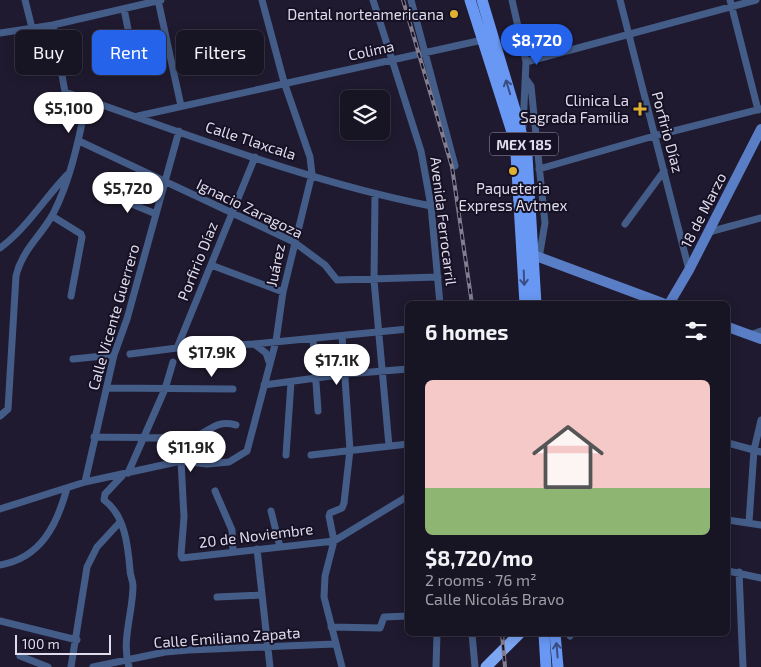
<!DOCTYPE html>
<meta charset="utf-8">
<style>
body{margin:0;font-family:"Exo 2",sans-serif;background:#242130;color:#f1f3f6;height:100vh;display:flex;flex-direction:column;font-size:19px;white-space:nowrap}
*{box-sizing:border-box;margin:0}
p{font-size:16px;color:#9e9ea6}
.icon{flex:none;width:28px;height:28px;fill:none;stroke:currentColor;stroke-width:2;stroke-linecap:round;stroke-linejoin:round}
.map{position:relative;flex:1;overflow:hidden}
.drawer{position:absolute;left:405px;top:301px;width:325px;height:335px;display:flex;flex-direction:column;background:#171423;border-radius:8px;box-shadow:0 2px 12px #0003,0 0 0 1px #363341}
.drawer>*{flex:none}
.guide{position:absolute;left:15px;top:30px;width:315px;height:45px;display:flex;gap:10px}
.tools{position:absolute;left:340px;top:90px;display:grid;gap:10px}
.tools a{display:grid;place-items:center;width:50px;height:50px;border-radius:8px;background:#171423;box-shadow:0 2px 12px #0003,0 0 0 1px #363341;font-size:25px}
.scale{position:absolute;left:15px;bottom:12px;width:96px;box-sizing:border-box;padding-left:5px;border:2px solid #dfdceb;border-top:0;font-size:14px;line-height:18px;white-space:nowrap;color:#dfdceb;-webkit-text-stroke:4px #161125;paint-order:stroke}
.price{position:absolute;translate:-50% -42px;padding:0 11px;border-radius:18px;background:#fff;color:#222;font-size:16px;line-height:32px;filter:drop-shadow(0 1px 2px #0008)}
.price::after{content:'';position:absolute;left:50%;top:30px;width:15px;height:11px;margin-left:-8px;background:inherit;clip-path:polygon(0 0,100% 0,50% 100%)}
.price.selected{background:#2563eb;color:#fff}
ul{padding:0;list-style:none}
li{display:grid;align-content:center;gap:10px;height:265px;padding:0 20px}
li span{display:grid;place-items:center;height:155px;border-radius:8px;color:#555}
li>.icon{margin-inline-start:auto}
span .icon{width:90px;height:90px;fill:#fffc;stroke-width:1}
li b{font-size:21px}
h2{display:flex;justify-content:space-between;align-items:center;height:60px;padding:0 20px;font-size:21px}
.pill{padding:0 18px;border-radius:8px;background:#171423;box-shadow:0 2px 12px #0003,0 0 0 1px #363341;font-size:18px;line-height:45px}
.pill.selected{background:#2563eb;color:#fff}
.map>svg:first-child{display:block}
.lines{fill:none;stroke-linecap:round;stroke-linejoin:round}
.minor{stroke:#445c88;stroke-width:7}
.secondary{stroke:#597ec5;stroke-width:10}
.primary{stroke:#6898f4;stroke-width:11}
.trunk{stroke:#7ca6f4;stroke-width:11}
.rail-casing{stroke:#827e90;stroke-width:4}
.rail{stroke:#161125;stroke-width:2;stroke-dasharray:5.5;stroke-linecap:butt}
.oneway{stroke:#3b4e82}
.poi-dot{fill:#deb133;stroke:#161125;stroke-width:2}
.labels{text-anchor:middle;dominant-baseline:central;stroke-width:4;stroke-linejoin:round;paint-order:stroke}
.shield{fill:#161125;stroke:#a39fb0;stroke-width:1}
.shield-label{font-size:14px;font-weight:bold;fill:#dfdceb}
.poi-label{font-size:15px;fill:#dfdceb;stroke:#161125;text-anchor:end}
.street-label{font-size:15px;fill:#dfdceb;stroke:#161125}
</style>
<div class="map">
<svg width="761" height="667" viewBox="0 0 761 667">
<rect width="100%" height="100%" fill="#1f1a2f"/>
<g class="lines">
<path class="minor" d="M25,0l7,28
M158,0l23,106
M373,0l48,151 10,55 9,98
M411,0l44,166
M512,0l14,62 -3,65
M620,0l69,270
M730,0l28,110
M124,9l6,30
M53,25l12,67c119,41 243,90 366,114
M0,33l53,-8 108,-25
M526,62l230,-62
M526,79l5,7 14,137 -6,35
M138,116l349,-77
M79,141l215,101 31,23 12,15 101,-3
M539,169l115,-33 107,-27
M108,194l48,20
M375,195l-1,85 15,166
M52,216l29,18 1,3 -11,59
M625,224l39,-53
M709,232l52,-14
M0,248c26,-19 44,-49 67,-73
M211,265l72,27
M750,335l11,-4
M313,339l5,72
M254,344l12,9 3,9
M177,348l78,-191
M130,354l47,-6 77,-4 154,-15
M73,359l41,-4
M264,385l82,-11 62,-5
M107,388l126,1
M0,416l8,-7 8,-133c6,-26 25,-40 37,-62 18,-35 26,-76 34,-114
M94,437l95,1c22,-4 23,-19 47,-13
M728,443l33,9
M286,455l5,-73
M311,455l97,-11
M181,461l3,56 -3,38 1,3 152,-17 74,-45
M128,473l37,-84 8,-27
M122,476l-17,18 -1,6c21,15 24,46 26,70 0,6 3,10 3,16 0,26 -12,55 -4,81
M85,482l29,-127 13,-36 52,-188
M215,491l17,39 1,21
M0,509l85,-27 96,-21 26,3 22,-2 18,-11 29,-110 7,-49 29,-118 -2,-17 -26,-75 -22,-82
M271,511l9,36
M728,520l33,5
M749,522l5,-72 7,-30
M257,549l13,118
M0,565c41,-7 57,-40 67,-77
M728,571l33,7
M739,572l4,95
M217,597l45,-2
M0,621l77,19
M331,627l49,1 4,-11 24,-1
M472,634l3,33
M569,634l1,2
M20,656l28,11
M71,667l16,-100 10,-20 23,-25
M93,667l72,-15 24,-2 146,-6
M342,667l-18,-70 1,-21 9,-35 -5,-25 1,-3 12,-5 2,-5 6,-53 -8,-114
M436,667l1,-33"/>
<path class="secondary" d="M528,253l137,51
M669,304l20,-34 72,-141
M728,327l33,12"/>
<path class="primary" d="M470,0l42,132 4,22 9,150
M482,0l36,120 9,36 9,148
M544,634l2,33
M555,634l3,33"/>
<path class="trunk" d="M486,667l33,-33"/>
<g class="rail-casing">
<path id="rail" d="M403,0l49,167 20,137
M502,634l3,33"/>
</g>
<use href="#rail" class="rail"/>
</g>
<defs><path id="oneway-shaft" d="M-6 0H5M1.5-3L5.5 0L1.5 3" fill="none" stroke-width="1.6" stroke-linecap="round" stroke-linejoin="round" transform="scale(1.25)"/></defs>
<g class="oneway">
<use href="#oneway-shaft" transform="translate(508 87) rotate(-107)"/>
<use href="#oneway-shaft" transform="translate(524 278) rotate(88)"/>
<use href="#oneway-shaft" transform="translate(557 650) rotate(-95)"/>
</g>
<g class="poi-dot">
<circle cx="454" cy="14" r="5"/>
<path d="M637.5 101.5h5v5h5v5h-5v5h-5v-5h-5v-5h5z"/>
<circle cx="513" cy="171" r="5"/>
</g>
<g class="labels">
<rect class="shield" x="490" y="132.5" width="68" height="23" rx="4"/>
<g class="shield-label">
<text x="524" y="144">MEX 185</text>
</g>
<g class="poi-label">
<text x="444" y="14">Dental norteamericana</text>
<text x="629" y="100">Clinica La<tspan x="629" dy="17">Sagrada Familia</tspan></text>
<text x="513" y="188" text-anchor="middle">Paqueteria<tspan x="513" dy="17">Express Avtmex</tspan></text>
</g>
<g class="street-label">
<text transform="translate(371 50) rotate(-12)">Colima</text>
<text transform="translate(668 132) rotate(75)">Porfirio Díaz</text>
<text transform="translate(251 140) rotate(18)">Calle Tlaxcala</text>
<text transform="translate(250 208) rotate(26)">Ignacio Zaragoza</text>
<text transform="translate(703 210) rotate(-63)">18 de Marzo</text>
<text transform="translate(444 221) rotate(83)">Avenida Ferrocarril</text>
<text transform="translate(197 261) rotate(-68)">Porfirio Díaz</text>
<text transform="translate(275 265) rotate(-78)">Juárez</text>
<text transform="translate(113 317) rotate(-74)">Calle Vicente Guerrero</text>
<text transform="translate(256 535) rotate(-7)">20 de Noviembre</text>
<text transform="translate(227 637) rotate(-4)">Calle Emiliano Zapata</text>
</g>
</g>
</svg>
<div class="tools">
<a><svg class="icon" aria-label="layers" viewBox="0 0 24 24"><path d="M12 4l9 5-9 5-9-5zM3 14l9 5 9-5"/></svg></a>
</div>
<div class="scale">100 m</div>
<b class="price selected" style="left:537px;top:66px">$8,720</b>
<b class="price" style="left:69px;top:134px">$5,100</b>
<b class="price" style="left:128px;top:214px">$5,720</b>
<b class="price" style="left:212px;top:378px">$17.9K</b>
<b class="price" style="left:337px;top:386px">$17.1K</b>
<b class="price" style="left:191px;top:473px">$11.9K</b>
<div class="guide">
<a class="pill">Buy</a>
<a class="pill selected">Rent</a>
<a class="pill">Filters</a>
</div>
<section class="drawer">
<h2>6 homes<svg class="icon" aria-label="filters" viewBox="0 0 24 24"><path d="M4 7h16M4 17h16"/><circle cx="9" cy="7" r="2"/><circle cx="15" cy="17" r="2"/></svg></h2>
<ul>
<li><span style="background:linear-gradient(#f6c9c9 70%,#8fb573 0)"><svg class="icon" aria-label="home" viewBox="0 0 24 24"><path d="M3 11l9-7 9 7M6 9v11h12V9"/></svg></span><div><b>$8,720/mo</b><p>2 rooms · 76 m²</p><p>Calle Nicolás Bravo</p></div></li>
</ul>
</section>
</div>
